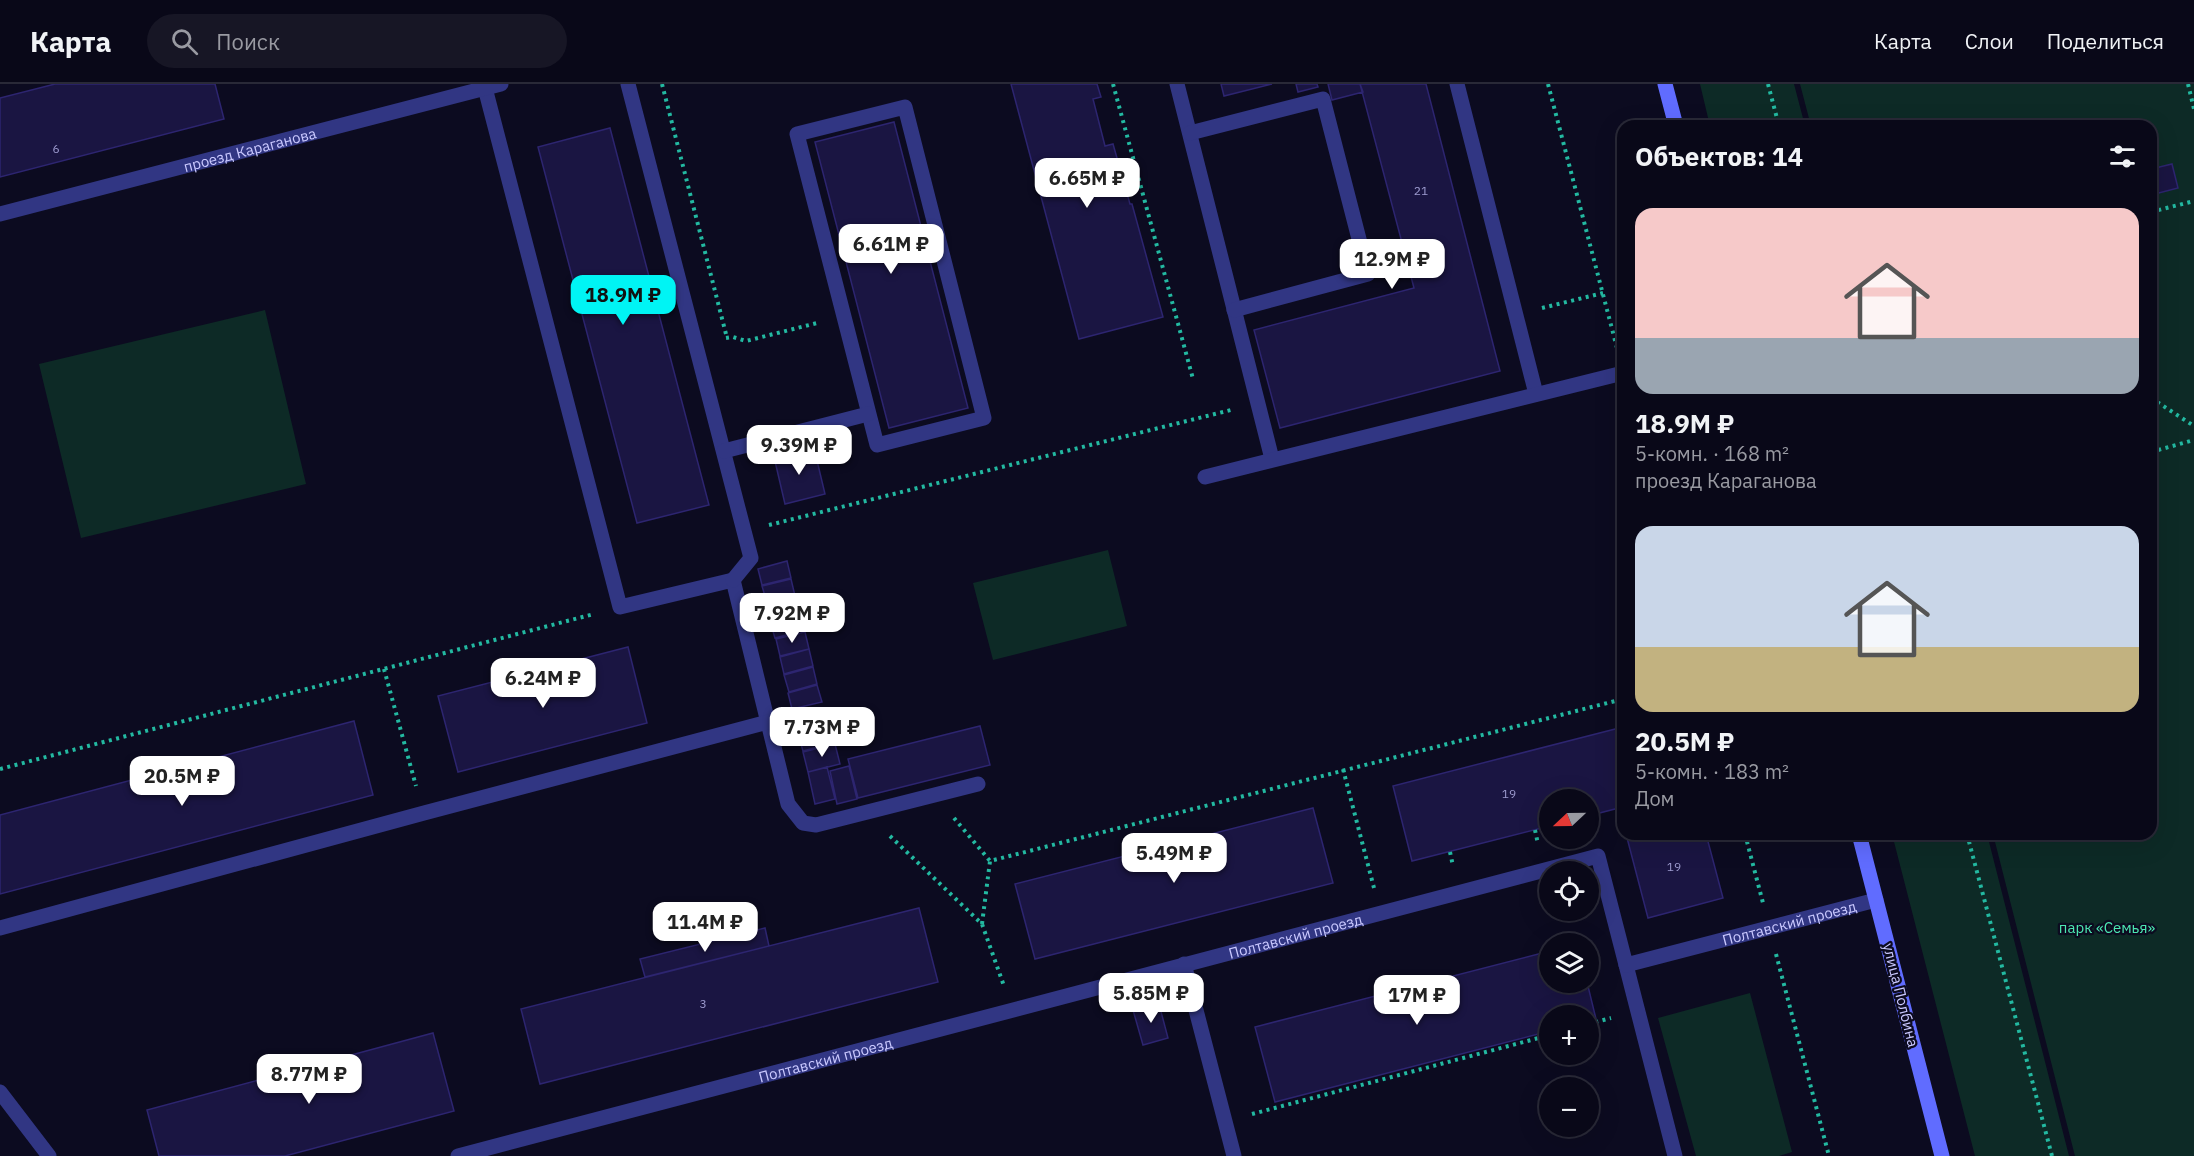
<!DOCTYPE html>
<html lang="ru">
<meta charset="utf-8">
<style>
body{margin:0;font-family:"IBM Plex Sans",sans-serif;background:#171625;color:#f1f3f6;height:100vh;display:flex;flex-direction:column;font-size:22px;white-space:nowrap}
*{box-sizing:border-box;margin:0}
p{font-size:20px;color:#999aa2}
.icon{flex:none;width:33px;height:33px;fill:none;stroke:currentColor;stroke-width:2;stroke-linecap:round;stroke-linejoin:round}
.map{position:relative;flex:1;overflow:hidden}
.side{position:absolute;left:1617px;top:36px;width:540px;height:720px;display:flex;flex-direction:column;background:#090818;border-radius:18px;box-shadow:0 6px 24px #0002,0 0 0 2px #292937}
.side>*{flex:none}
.needle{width:39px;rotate:248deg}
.controls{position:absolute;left:1539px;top:705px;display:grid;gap:12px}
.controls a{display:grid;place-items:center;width:60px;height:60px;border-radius:50%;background:#090818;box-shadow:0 6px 24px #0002,0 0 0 2px #292937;font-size:30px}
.price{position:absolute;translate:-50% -51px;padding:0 14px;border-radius:12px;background:#fff;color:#222;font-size:20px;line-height:39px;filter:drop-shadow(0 2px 3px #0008)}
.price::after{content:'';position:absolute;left:50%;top:36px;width:18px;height:14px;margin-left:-9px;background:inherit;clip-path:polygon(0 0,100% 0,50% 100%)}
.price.on{background:#00f4f4;color:#111}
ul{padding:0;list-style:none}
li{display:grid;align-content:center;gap:12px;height:318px;padding:0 18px}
li span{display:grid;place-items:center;height:186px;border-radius:18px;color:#555}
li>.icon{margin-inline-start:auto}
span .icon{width:108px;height:108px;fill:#fffc;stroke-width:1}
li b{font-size:26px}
h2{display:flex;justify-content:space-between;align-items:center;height:72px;padding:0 18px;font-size:26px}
header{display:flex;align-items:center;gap:36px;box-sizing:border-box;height:84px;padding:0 30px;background:#090818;border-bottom:2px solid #292937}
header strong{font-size:28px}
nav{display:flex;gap:33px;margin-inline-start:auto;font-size:21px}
.search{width:420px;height:54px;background:#171625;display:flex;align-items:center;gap:15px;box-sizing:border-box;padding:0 21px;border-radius:33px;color:#999aa2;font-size:22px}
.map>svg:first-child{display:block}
.green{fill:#0d2a26}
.building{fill:#1a1542;stroke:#2d2570;stroke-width:1.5}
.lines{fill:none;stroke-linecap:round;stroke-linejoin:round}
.path{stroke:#23b9a1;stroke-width:4;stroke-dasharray:3 4.5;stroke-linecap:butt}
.lane{stroke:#313683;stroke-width:15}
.street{stroke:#313683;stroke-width:15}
.secondary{stroke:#606cff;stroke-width:15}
.labels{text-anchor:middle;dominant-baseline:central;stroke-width:4.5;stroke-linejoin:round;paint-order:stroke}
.number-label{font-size:12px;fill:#9e9cd0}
.street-label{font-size:15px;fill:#cac9ff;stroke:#0c0b20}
.park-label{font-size:15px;fill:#4ce8b2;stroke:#0c0b20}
</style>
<header>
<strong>Карта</strong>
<div class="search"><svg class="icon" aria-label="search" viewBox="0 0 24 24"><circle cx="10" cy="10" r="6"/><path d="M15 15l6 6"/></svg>Поиск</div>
<nav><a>Карта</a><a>Слои</a><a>Поделиться</a></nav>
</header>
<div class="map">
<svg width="2194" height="1072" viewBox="0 0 2194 1072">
<rect width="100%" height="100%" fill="#0c0b20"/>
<path class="green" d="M1700,0h94l11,42h-95z
M1800,0h394v1072h-119l-82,-322h158v-708h-340z
M265,226l41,174 -225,54 -42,-174z
M1108,466l19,76 -134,34 -20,-77z
M1892,750h95l82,322h-94z
M1750,909l42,159 -13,4h-83l-38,-138z"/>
<path class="building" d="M55,0h160l9,35 -224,58v-79z
M1011,0h86l4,13 -8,2 12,47 8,-2 17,60h2l31,113 -84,22z
M1221,0h51l-48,12z
M1296,0h21l1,3 -20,5z
M1328,0h32l3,8 -31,8z
M1360,0h66l74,287 -220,57 -26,-98 160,-42z
M894,38l74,286 -79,20 -74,-286z
M610,44l99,377 -72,18 -99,-376z
M2172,80l6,24 -27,7v-26z
M814,364l11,46 -40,10 -11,-47z
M787,477l4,17 -29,7 -4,-16z
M791,495l4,17 -28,7 -5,-17z
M795,512l4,17 -29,7 -5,-16z
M800,530l4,16 -29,8 -5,-17z
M805,548l4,17 -29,7 -4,-17z
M628,563l19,76 -189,49 -20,-76z
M809,565l4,17 -29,8 -4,-17z
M813,583l4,17 -28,8 -5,-17z
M817,601l5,17 -30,7 -4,-16z
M822,632l3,13 -27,7 -3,-14z
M354,637l19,74 -373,99v-79z
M980,642l10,39 -132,33 -10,-39z
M1623,643v95l-4,-14 -31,8v-16h-38v26l-138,35 -19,-75z
M826,646l3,14 -26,7 -4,-14z
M835,660l5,20 -32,8 -5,-20z
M849,682l8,33 -20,5 -7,-33z
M827,683l8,32 -20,5 -7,-32z
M1313,724l20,75 -298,76 -20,-75z
M1626,750h80l17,64 -75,20z
M919,824l19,74 -398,102 -19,-75z
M765,844l4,18 -124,31 -5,-18z
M1550,867v31h37l9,37 -8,2v-5h-38v15l-275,71 -20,-75z
M1159,920l9,34 -25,7 -10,-35z
M433,949l21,78 -169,45h-126l-12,-46z"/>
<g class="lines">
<path class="path" d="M662,0l65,254
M1113,0l80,295
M1548,0l69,264
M1768,0l11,42
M2188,0l6,25
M2151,128l43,-11
M1542,224l61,-15
M726,254l7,-1 13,4 71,-18
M2151,314l43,28
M2151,368l43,-12
M769,441l462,-115
M384,585l32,117
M0,685l594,-155
M1343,685l31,119
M954,734l36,43
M1535,746l3,14
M1745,750l18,69
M1967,750l85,322
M890,752l92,88 22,62
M1450,768l3,14
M982,840l8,-63 633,-162
M1776,870l53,202
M1588,940l23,-6
M1252,1030l298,-79"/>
<g class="lane">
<path d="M484,0l136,523 113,-27 55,224 15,19 13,2 162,-41"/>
<path d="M628,0l123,474 -18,22"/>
<path d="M1177,0l95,375"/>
<path d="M1457,0l79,310"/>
<path d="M905,23l79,311 -107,27 -80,-311z"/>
<path d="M1190,49l133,-34 45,175 -134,36"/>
<path d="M724,367l144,-37"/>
<path d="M1205,393l418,-104"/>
<path d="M0,844l424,-115 344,-91"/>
<path d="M1184,880l50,192"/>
<path d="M1626,881l49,191"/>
<path d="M0,1008l49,64"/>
<path id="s1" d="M458,1072l1140,-300 28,109 250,-65"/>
</g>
<path class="street" id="s2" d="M0,130l501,-130"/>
<path class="secondary" d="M1665,0l11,42
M1859,750l83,322"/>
</g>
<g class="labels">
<g class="number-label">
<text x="56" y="64">6</text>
<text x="1421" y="106">21</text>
<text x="1509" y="709">19</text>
<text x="1674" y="782">19</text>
<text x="703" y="919">3</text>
</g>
<g class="street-label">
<text stroke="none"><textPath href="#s2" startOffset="258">проезд Караганова</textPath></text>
<text stroke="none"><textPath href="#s1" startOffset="1460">Полтавский проезд</textPath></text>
<text stroke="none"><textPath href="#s1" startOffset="866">Полтавский проезд</textPath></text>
<text transform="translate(1901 911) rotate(76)">улица Полбина</text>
<text stroke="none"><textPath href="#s1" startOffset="380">Полтавский проезд</textPath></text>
</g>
<g class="park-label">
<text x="2107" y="843">парк «Семья»</text>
</g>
</g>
</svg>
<div class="controls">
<a><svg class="needle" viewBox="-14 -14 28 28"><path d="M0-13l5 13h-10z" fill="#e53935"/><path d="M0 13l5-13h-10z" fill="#999aa2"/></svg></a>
<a><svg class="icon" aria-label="locate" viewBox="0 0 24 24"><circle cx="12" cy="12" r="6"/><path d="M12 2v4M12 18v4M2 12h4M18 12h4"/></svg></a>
<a><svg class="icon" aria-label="layers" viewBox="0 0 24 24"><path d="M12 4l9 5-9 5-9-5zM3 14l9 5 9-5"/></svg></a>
<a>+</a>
<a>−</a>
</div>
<b class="price" style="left:1087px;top:125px">6.65M ₽</b>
<b class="price" style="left:891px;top:191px">6.61M ₽</b>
<b class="price" style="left:1392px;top:206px">12.9M ₽</b>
<b class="price on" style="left:623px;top:242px">18.9M ₽</b>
<b class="price" style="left:799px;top:392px">9.39M ₽</b>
<b class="price" style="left:792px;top:560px">7.92M ₽</b>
<b class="price" style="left:543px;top:625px">6.24M ₽</b>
<b class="price" style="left:822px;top:674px">7.73M ₽</b>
<b class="price" style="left:182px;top:723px">20.5M ₽</b>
<b class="price" style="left:1174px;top:800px">5.49M ₽</b>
<b class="price" style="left:705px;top:869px">11.4M ₽</b>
<b class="price" style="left:1151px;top:940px">5.85M ₽</b>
<b class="price" style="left:1417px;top:942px">17M ₽</b>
<b class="price" style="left:309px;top:1021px">8.77M ₽</b>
<section class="side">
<h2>Объектов: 14<svg class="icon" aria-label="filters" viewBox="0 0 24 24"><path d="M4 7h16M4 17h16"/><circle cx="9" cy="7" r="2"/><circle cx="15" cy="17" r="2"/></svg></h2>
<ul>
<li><span style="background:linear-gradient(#f6c9c9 70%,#9aa5b1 0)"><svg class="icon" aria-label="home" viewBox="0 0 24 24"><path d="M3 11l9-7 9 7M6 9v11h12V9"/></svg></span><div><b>18.9M ₽</b><p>5-комн. · 168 m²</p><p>проезд Караганова</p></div></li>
<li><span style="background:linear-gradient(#c9d6e8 65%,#c2b280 0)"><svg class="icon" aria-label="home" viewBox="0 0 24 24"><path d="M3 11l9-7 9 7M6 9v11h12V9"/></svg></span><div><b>20.5M ₽</b><p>5-комн. · 183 m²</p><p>Дом</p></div></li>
</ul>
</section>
</div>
